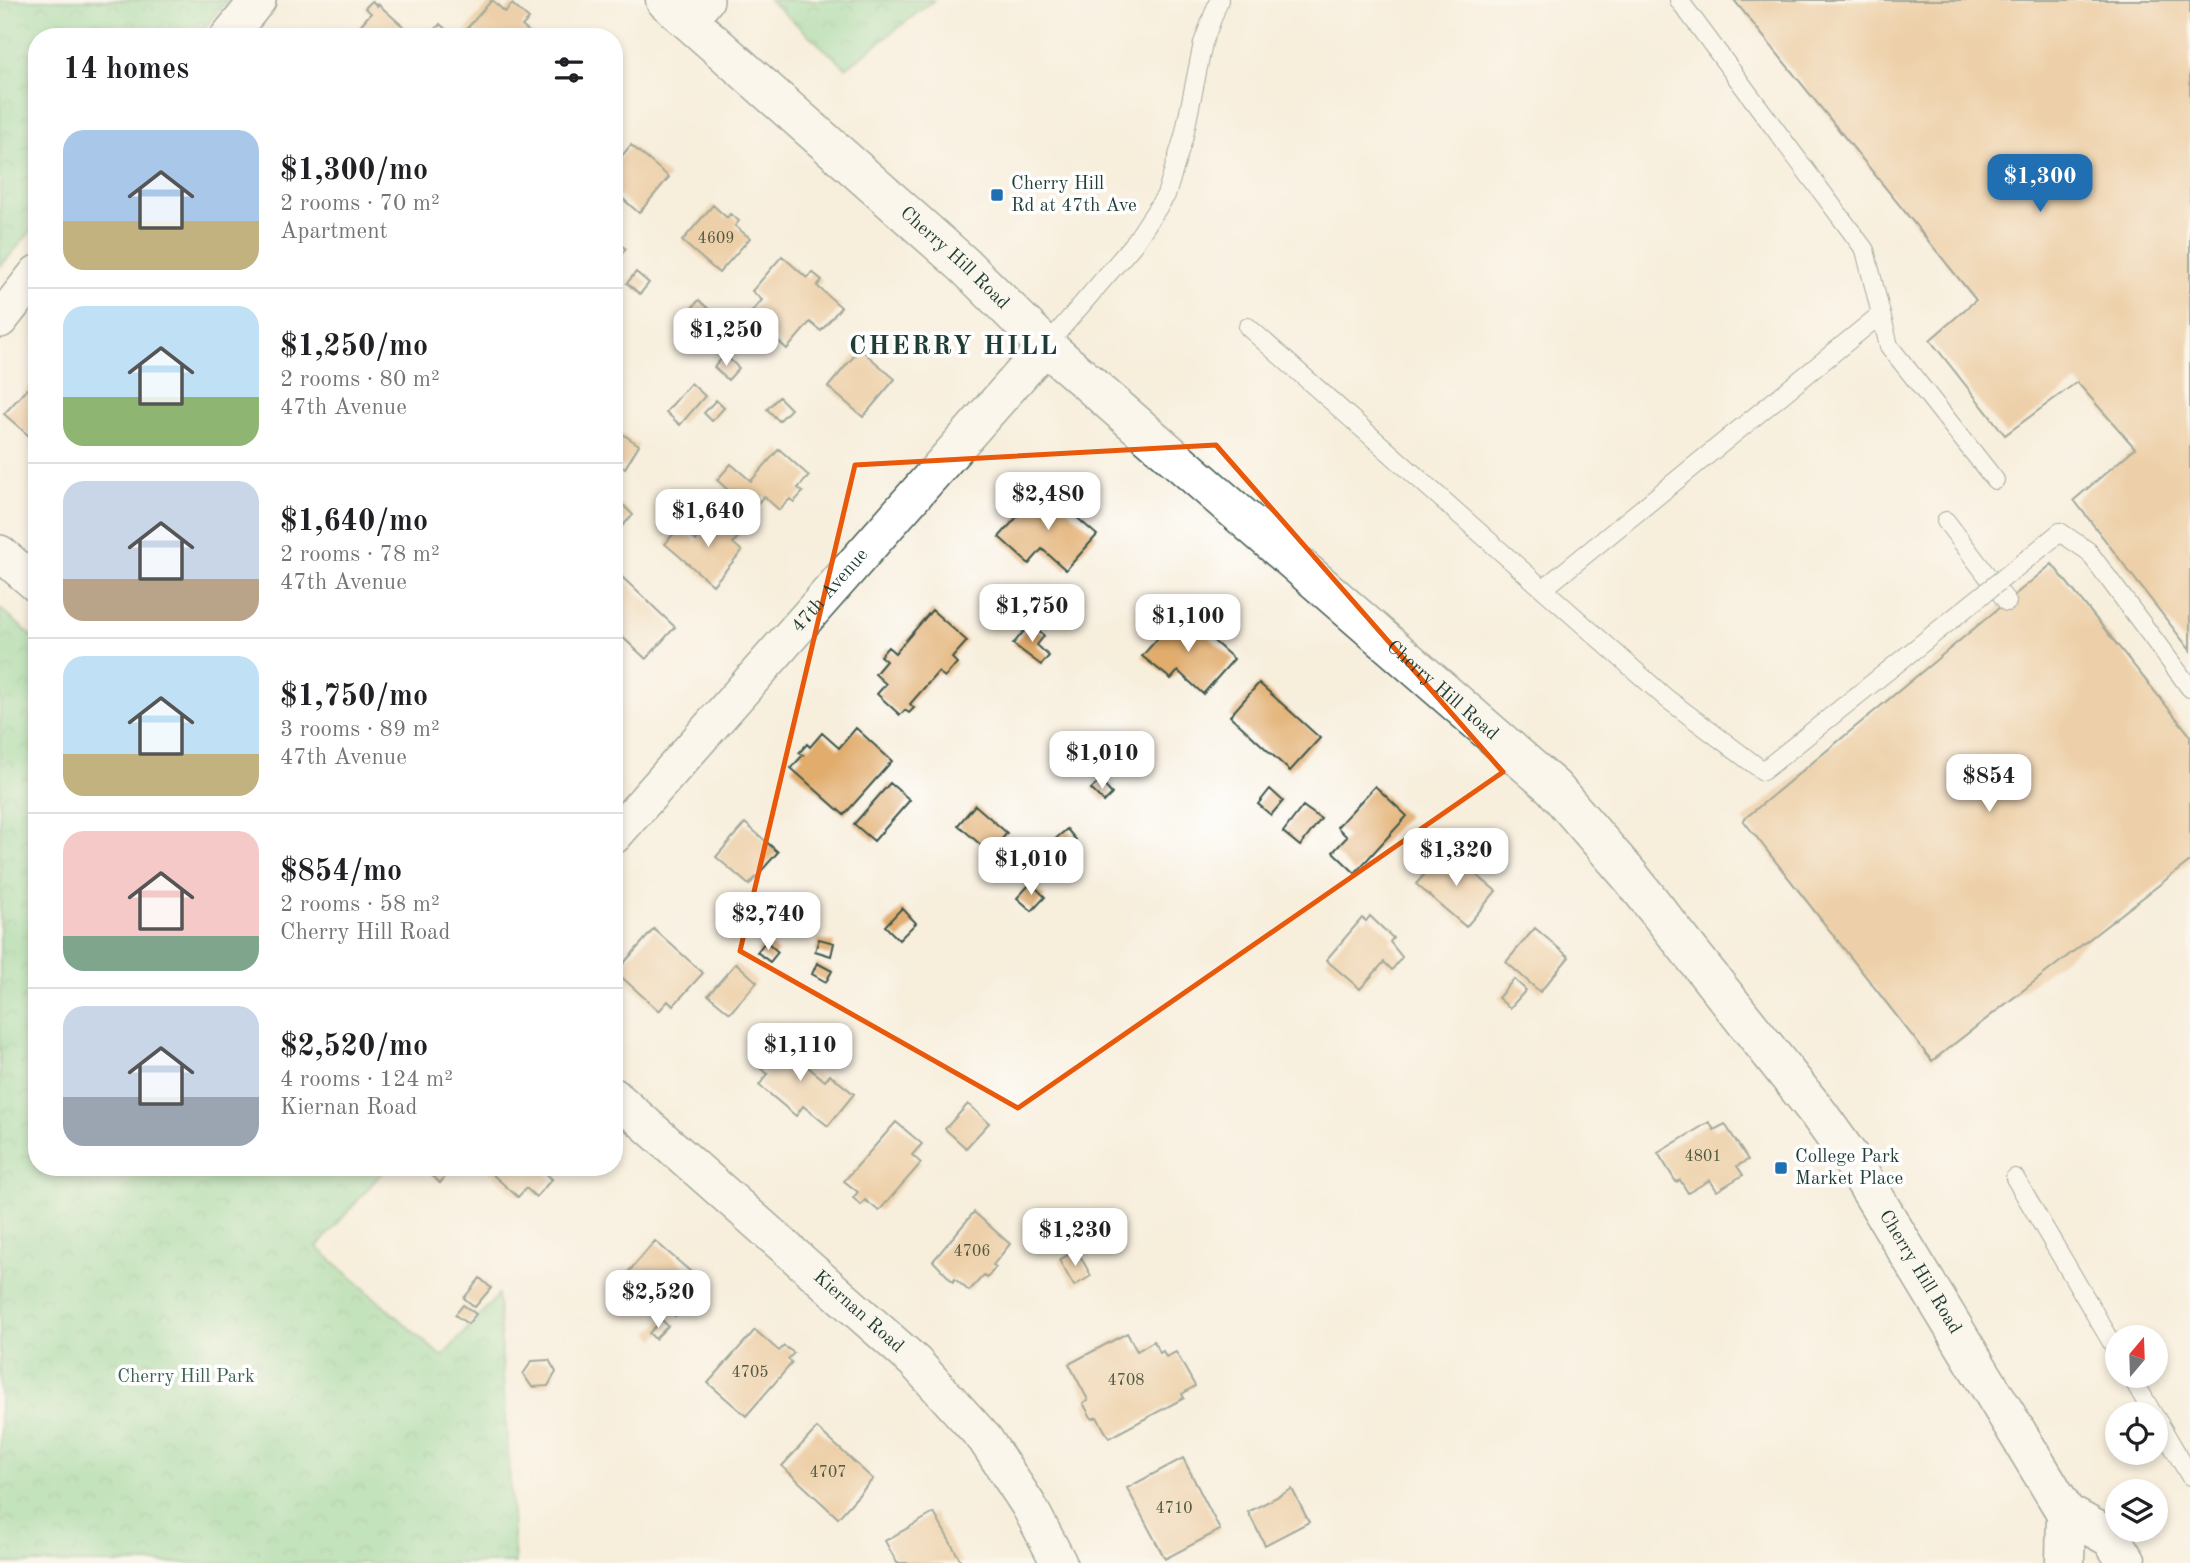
<!DOCTYPE html>
<meta charset="utf-8">
<style>
body{margin:0;font-family:"Old Standard TT",serif;background:#f2f2f2;color:#202124;height:100vh;display:flex;flex-direction:column;font-size:26px;white-space:nowrap}
*{box-sizing:border-box;margin:0}
p{font-size:23px;color:#757577}
.icon{flex:none;width:38px;height:38px;fill:none;stroke:currentColor;stroke-width:2;stroke-linecap:round;stroke-linejoin:round}
.map{position:relative;flex:1;overflow:hidden}
.drawer{position:absolute;left:28px;top:28px;width:595px;height:1148px;display:flex;flex-direction:column;background:#fff;border-radius:28px;box-shadow:0 4px 10px #0003}
.drawer>*{flex:none}
.needle{width:46px;rotate:19deg}
.controls{position:absolute;left:2105px;top:1325px;display:grid;gap:14px}
.controls a{display:grid;place-items:center;width:63px;height:63px;border-radius:50%;background:#fff;box-shadow:0 4px 10px #0003;font-size:35px}
.price{position:absolute;translate:-50% -60px;padding:0 16px;border-radius:14px;background:#fff;color:#222;font-size:23px;line-height:46px;filter:drop-shadow(0 2px 4px #0008)}
.price::after{content:'';position:absolute;left:50%;top:42px;width:21px;height:16px;margin-left:-10px;background:inherit;clip-path:polygon(0 0,100% 0,50% 100%)}
.price.active{background:#1f6fb2;color:#fff}
ul{padding:0;list-style:none}
li{display:flex;align-items:center;gap:21px;height:175px;padding:0 35px}
li+li{border-top:2px solid #e0e0e0}
li span{display:grid;place-items:center;flex:none;width:196px;height:140px;border-radius:21px;color:#555}
li>.icon{margin-inline-start:auto}
span .icon{width:84px;height:84px;fill:#fffc;stroke-width:1}
li b{font-size:30px}
h2{display:flex;justify-content:space-between;align-items:center;height:84px;padding:0 35px;font-size:30px}
.map>svg:first-child{display:block}
.park{fill:url(#park-crowns);stroke:#528864;stroke-width:2}
.building{fill:#e1ac6c}
.lines{fill:none;stroke-linecap:round;stroke-linejoin:round}
.lane-casing{stroke:#3f584d;stroke-width:20}
.street-casing{stroke:#3f584d;stroke-width:38}
.secondary-casing{stroke:#3f584d;stroke-width:41}
.lane{stroke:#fff;stroke-width:18}
.street{stroke:#fff;stroke-width:35}
.secondary{stroke:#fff;stroke-width:38}
.lane-bridge-casing{stroke:#3f584d;stroke-width:20;stroke-linecap:butt}
.lane-bridge{stroke:#fff;stroke-width:18}
.marked{fill:none;stroke:#e8590c;stroke-width:5;stroke-linejoin:round}
.poi-dot{fill:#1f6fb2;stroke:#fff;stroke-width:2.5}
.labels{text-anchor:middle;dominant-baseline:central;stroke-width:7;stroke-linejoin:round;paint-order:stroke}
.number-label{font-size:16px;fill:#505942}
.poi-label{font-size:19px;fill:#1f3d34;stroke:#fff;text-anchor:start}
.street-label{font-size:19px;fill:#1f3d34;stroke:#fff}
.park-label{font-size:19px;fill:#38634c;stroke:#fff}
.district-label{font-size:26px;font-weight:bold;letter-spacing:2px;fill:#1f3d34;stroke:#fff}
</style>
<div class="map">
<svg width="2190" height="1563" viewBox="0 0 2190 1563">
<defs>
<pattern id="park-crowns" width="20" height="18" patternUnits="userSpaceOnUse" patternTransform="scale(1.75)"><rect width="20" height="18" fill="#84d495"/><path d="M2 6a3 3 0 1 1 6 0M12 15a3 3 0 1 1 6 0" fill="none" stroke="#6bad7a"/></pattern>
</defs>
<rect width="100%" height="100%" fill="#fff"/>
<filter id="ink" filterUnits="userSpaceOnUse"><feTurbulence type="fractalNoise" baseFrequency=".0143" numOctaves="2"/><feDisplacementMap in="SourceGraphic" scale="14" xChannelSelector="R" yChannelSelector="G"/><feConvolveMatrix kernelMatrix="1 2 1 2 8 2 1 2 1" color-interpolation-filters="sRGB"/></filter>
<filter id="wash" filterUnits="userSpaceOnUse"><feTurbulence type="fractalNoise" baseFrequency=".00686" numOctaves="4" result="noise"/><feDisplacementMap in="SourceGraphic" scale="28" xChannelSelector="R" yChannelSelector="G"/><feGaussianBlur stdDeviation="1.57" result="paint"/><feColorMatrix in="noise" values="0 0 0 0 0 0 0 0 0 0 0 0 0 0 0 0 0 1.4 0 .05"/><feComposite in="paint" operator="in"/></filter>
<g filter="url(#wash)">
<rect width="100%" height="100%" fill="#f7eedc"/>
<path class="park" d="M0,0h228l-31,37h-160v187l-37,43z
M769,0h165l-88,68z
M0,608l37,33v526h350l-70,80 125,110 56,-62 17,268h-515z"/>
<g id="blocks">
<path class="building" d="M492,0l13,12 7,-8 17,15 -7,7 13,11h-70l-3,-3z
M1734,0h456v650l-116,-150 61,-52 -58,-66 -72,53 -75,-95 46,-40z
M372,1l5,5 1,-2 37,33h-65l21,-24 -6,-5z
M440,24l11,10 -3,3h-19z
M631,145l38,32 -30,36 -25,-22v-26z
M713,205l14,13 3,-4 9,7 -4,5 15,12 -31,35 -37,-32z
M614,239l12,10 -12,13z
M782,256l25,22 5,-6 10,8 -5,6 24,21 -20,24 -11,-9 -23,27 -38,-34 13,-15 -10,-9z
M636,272l13,11 -9,11 -13,-11z
M699,300l13,12 -14,15 -13,-11z
M687,321l11,9 -8,11 -12,-8z
M860,349l35,30 -32,38 -35,-30z
M725,355l14,13 -11,12 -14,-13z
M37,378v65l-33,-29z
M691,383l14,13 -25,29 -14,-13z
M779,397l12,12 -12,12 -12,-12z
M716,400l8,8 -12,13 -8,-8z
M621,433l18,12 -14,23 -11,-7v-16z
M779,449l30,27 -11,12 5,4 -9,10 -4,-3 -11,11 -15,-14 -13,15 -34,-31 14,-16 20,17z
M1043,488l54,47 -31,35 -24,-21 -13,15 -30,-27z
M622,504l11,11 -13,13 -6,-6v-9z
M723,517l20,14 -10,12 9,8 -29,34 -48,-41 15,-18 16,15 15,-18 4,3z
M2052,564l138,171v126l-258,200 -189,-241z
M622,577l53,50 -29,32 -29,-27 -3,3v-49z
M932,610l35,31 -15,17 5,5 -12,14 -7,-5 -28,32 4,4 -5,5 -4,-3 -5,5 -23,-21 9,-10 -11,-10 11,-13 -6,-5 8,-9 7,6z
M1181,612l53,47 -31,35 -25,-23 -7,8 -29,-23z
M1030,624l14,12 -7,9 12,11 -8,9 -28,-21z
M1259,683l61,55 -30,33 -60,-55z
M856,728l36,33 -48,54 -53,-47 12,-13 -4,-2 8,-9 3,3 12,-14 17,15z
M1086,733l5,15 -15,5 -5,-15z
M1100,781l12,13 -8,8 -13,-13z
M890,783l20,17 -36,41 -20,-17z
M1375,786l32,30 -52,57 -22,-21 14,-15 -10,-10z
M1270,789l13,12 -12,14 -13,-11z
M975,805l32,28 -17,20 -32,-28z
M1303,806l18,13 -21,27 -17,-14z
M745,823l33,29 -29,33 -33,-28z
M1067,829l9,11 -13,12 -10,-11z
M1446,850l50,41 -30,36 -50,-43z
M1031,883l14,14 -13,14 -15,-13z
M902,908l14,15 -17,17 -14,-14z
M1370,916l23,22 -3,4 12,15 -10,13 -8,-8 -24,27 -34,-29 36,-42 4,3z
M1535,928l34,29 -29,35 -34,-30z
M654,929l49,44 -30,33 -5,-5 -9,10 -43,-39z
M819,939l15,4 -3,13 -16,-5z
M766,941l12,11 -8,10 -13,-10z
M736,963l21,19 -27,31 -22,-18z
M817,963l15,8 -6,11 -14,-8z
M1514,979l12,11 -16,18 -12,-10z
M780,1031l17,14 -6,8 34,28 5,-6 24,19 -26,32 -25,-20 -7,10 -37,-31 9,-11 -14,-10z
M968,1104l21,19 -23,25 -21,-19z
M896,1122l26,22 -10,11 9,8 -42,48 -14,-11 -4,5 -8,-7 5,-6 -14,-11z
M1709,1122l5,8 11,-6 23,36 -11,6 6,9 -26,16 -7,-11 -22,13 -8,-13 -4,2 -18,-29z
M423,1167h30l-13,16z
M484,1167h61l-3,3 10,9 -16,18 -10,-9 -8,9z
M974,1212l36,32 -17,21 3,2 -9,11 -3,-3 -15,16 -14,-12 -2,3 -20,-21z
M655,1241l35,30 -5,6 13,12 -23,27 -33,-26 -6,8 -17,-15z
M1077,1250l14,26 -17,10 -15,-26z
M480,1278l11,10 -16,19 -11,-9z
M463,1305l13,9 -8,10 -13,-9z
M662,1320l6,6 -13,13 -6,-6z
M755,1330l24,21 5,-5 10,7 -6,6 4,4 -46,53 -38,-33z
M1127,1333l10,18 17,-10 6,12 3,-2 3,6 10,-5 19,34 -13,8 2,4 -75,40 -12,-21 -5,2 -9,-16 5,-3 -19,-36z
M549,1360l7,12 -8,14 -16,1 -9,-13 9,-13z
M817,1428l56,51 -35,39 -56,-52z
M1183,1458l37,72 -55,29 -38,-71z
M1292,1489l17,33 -44,23 -17,-33z
M934,1513l28,50h-65l-12,-22z"/>
</g>
</g>
<g filter="url(#ink)">
<use href="#blocks" fill-opacity="0" stroke="#3f584d" stroke-width="2"/>
<g class="lines">
<g class="lane-casing">
<path id="lane" d="M1679,0l186,250 24,96 106,134
M1248,327l418,371 97,73 20,-16
M1046,346l87,-101 33,-50 18,-59 19,-93 16,-43
M1946,521l61,81
M2037,551l23,-19 28,19 102,137
M1543,589l338,-275
M2015,1178l103,175
M2131,1376l22,38
M2156,1418l34,58"/>
</g>
<g class="street-casing">
<g id="street">
<path d="M688,22l18,-22"/>
<path d="M228,37l30,-37"/>
<path d="M0,320l37,-47"/>
<path d="M0,553l37,32"/>
<path id="s1" d="M614,836l432,-490"/>
<path id="s2" d="M614,1096l301,266 70,77 44,67 30,57"/>
</g>
</g>
<g class="secondary-casing">
<g id="secondary">
<path id="s3" d="M665,0l299,265 82,81 507,441 77,89 188,237 35,49 213,351 45,25 16,25"/>
<path d="M2065,1563l1,-50"/>
</g>
</g>
<use href="#lane" class="lane"/>
<use href="#street" class="street"/>
<use href="#secondary" class="secondary"/>
<g class="lane-bridge-casing">
<path id="lane-bridge" d="M1783,755l254,-204"/>
</g>
<use href="#lane-bridge" class="lane-bridge"/>
</g>
</g>
<path d="M0 0H2190V1563H0ZM1216,445l287,327 -485,336 -278,-157 115,-486z" fill="#f7eedc" fill-opacity=".55" fill-rule="evenodd"/>
<path class="marked" d="M1216,445l287,327 -485,336 -278,-157 115,-486z"/>
<g class="poi-dot">
<rect x="990" y="188" width="14" height="14" rx="3.5"/>
<rect x="1774" y="1161" width="14" height="14" rx="3.5"/>
</g>
<g class="labels">
<g class="number-label">
<text x="716" y="239">4609</text>
<text x="1703" y="1157">4801</text>
<text x="972" y="1252">4706</text>
<text x="750" y="1373">4705</text>
<text x="1126" y="1381">4708</text>
<text x="828" y="1473">4707</text>
<text x="1174" y="1509">4710</text>
</g>
<g class="poi-label">
<text x="1011" y="184">Cherry Hill<tspan x="1011" dy="22">Rd at 47th Ave</tspan></text>
<text x="1795" y="1157">College Park<tspan x="1795" dy="22">Market Place</tspan></text>
</g>
<g class="street-label">
<text stroke="none"><textPath href="#s3" startOffset="388">Cherry Hill Road</textPath></text>
<text stroke="none"><textPath href="#s1" startOffset="327">47th Avenue</textPath></text>
<text stroke="none"><textPath href="#s3" startOffset="1040">Cherry Hill Road</textPath></text>
<text stroke="none"><textPath href="#s3" startOffset="1796">Cherry Hill Road</textPath></text>
<text stroke="none"><textPath href="#s2" startOffset="326">Kiernan Road</textPath></text>
</g>
<g class="park-label">
<text x="186" y="1377">Cherry Hill Park</text>
</g>
<g class="district-label">
<text x="954" y="347">CHERRY HILL</text>
</g>
</g>
</svg>
<div class="controls">
<a><svg class="needle" viewBox="-14 -14 28 28"><path d="M0-13l5 13h-10z" fill="#e53935"/><path d="M0 13l5-13h-10z" fill="#757577"/></svg></a>
<a><svg class="icon" aria-label="locate" viewBox="0 0 24 24"><circle cx="12" cy="12" r="6"/><path d="M12 2v4M12 18v4M2 12h4M18 12h4"/></svg></a>
<a><svg class="icon" aria-label="layers" viewBox="0 0 24 24"><path d="M12 4l9 5-9 5-9-5zM3 14l9 5 9-5"/></svg></a>
</div>
<b class="price active" style="left:2040px;top:214px">$1,300</b>
<b class="price" style="left:726px;top:368px">$1,250</b>
<b class="price" style="left:1048px;top:532px">$2,480</b>
<b class="price" style="left:708px;top:549px">$1,640</b>
<b class="price" style="left:1032px;top:644px">$1,750</b>
<b class="price" style="left:1188px;top:654px">$1,100</b>
<b class="price" style="left:1102px;top:791px">$1,010</b>
<b class="price" style="left:1989px;top:814px">$854</b>
<b class="price" style="left:1456px;top:888px">$1,320</b>
<b class="price" style="left:1031px;top:897px">$1,010</b>
<b class="price" style="left:768px;top:952px">$2,740</b>
<b class="price" style="left:800px;top:1083px">$1,110</b>
<b class="price" style="left:1075px;top:1268px">$1,230</b>
<b class="price" style="left:658px;top:1330px">$2,520</b>
<section class="drawer">
<h2>14 homes<svg class="icon" aria-label="filters" viewBox="0 0 24 24"><path d="M4 7h16M4 17h16"/><circle cx="9" cy="7" r="2"/><circle cx="15" cy="17" r="2"/></svg></h2>
<ul>
<li><span style="background:linear-gradient(#a9c7e8 65%,#c2b280 0)"><svg class="icon" aria-label="home" viewBox="0 0 24 24"><path d="M3 11l9-7 9 7M6 9v11h12V9"/></svg></span><div><b>$1,300/mo</b><p>2 rooms · 70 m²</p><p>Apartment</p></div></li>
<li><span style="background:linear-gradient(#bfe0f5 65%,#8fb573 0)"><svg class="icon" aria-label="home" viewBox="0 0 24 24"><path d="M3 11l9-7 9 7M6 9v11h12V9"/></svg></span><div><b>$1,250/mo</b><p>2 rooms · 80 m²</p><p>47th Avenue</p></div></li>
<li><span style="background:linear-gradient(#c9d6e8 70%,#b9a48a 0)"><svg class="icon" aria-label="home" viewBox="0 0 24 24"><path d="M3 11l9-7 9 7M6 9v11h12V9"/></svg></span><div><b>$1,640/mo</b><p>2 rooms · 78 m²</p><p>47th Avenue</p></div></li>
<li><span style="background:linear-gradient(#bfe0f5 70%,#c2b280 0)"><svg class="icon" aria-label="home" viewBox="0 0 24 24"><path d="M3 11l9-7 9 7M6 9v11h12V9"/></svg></span><div><b>$1,750/mo</b><p>3 rooms · 89 m²</p><p>47th Avenue</p></div></li>
<li><span style="background:linear-gradient(#f6c9c9 75%,#7fa58c 0)"><svg class="icon" aria-label="home" viewBox="0 0 24 24"><path d="M3 11l9-7 9 7M6 9v11h12V9"/></svg></span><div><b>$854/mo</b><p>2 rooms · 58 m²</p><p>Cherry Hill Road</p></div></li>
<li><span style="background:linear-gradient(#c9d6e8 65%,#9aa5b1 0)"><svg class="icon" aria-label="home" viewBox="0 0 24 24"><path d="M3 11l9-7 9 7M6 9v11h12V9"/></svg></span><div><b>$2,520/mo</b><p>4 rooms · 124 m²</p><p>Kiernan Road</p></div></li>
</ul>
</section>
</div>
